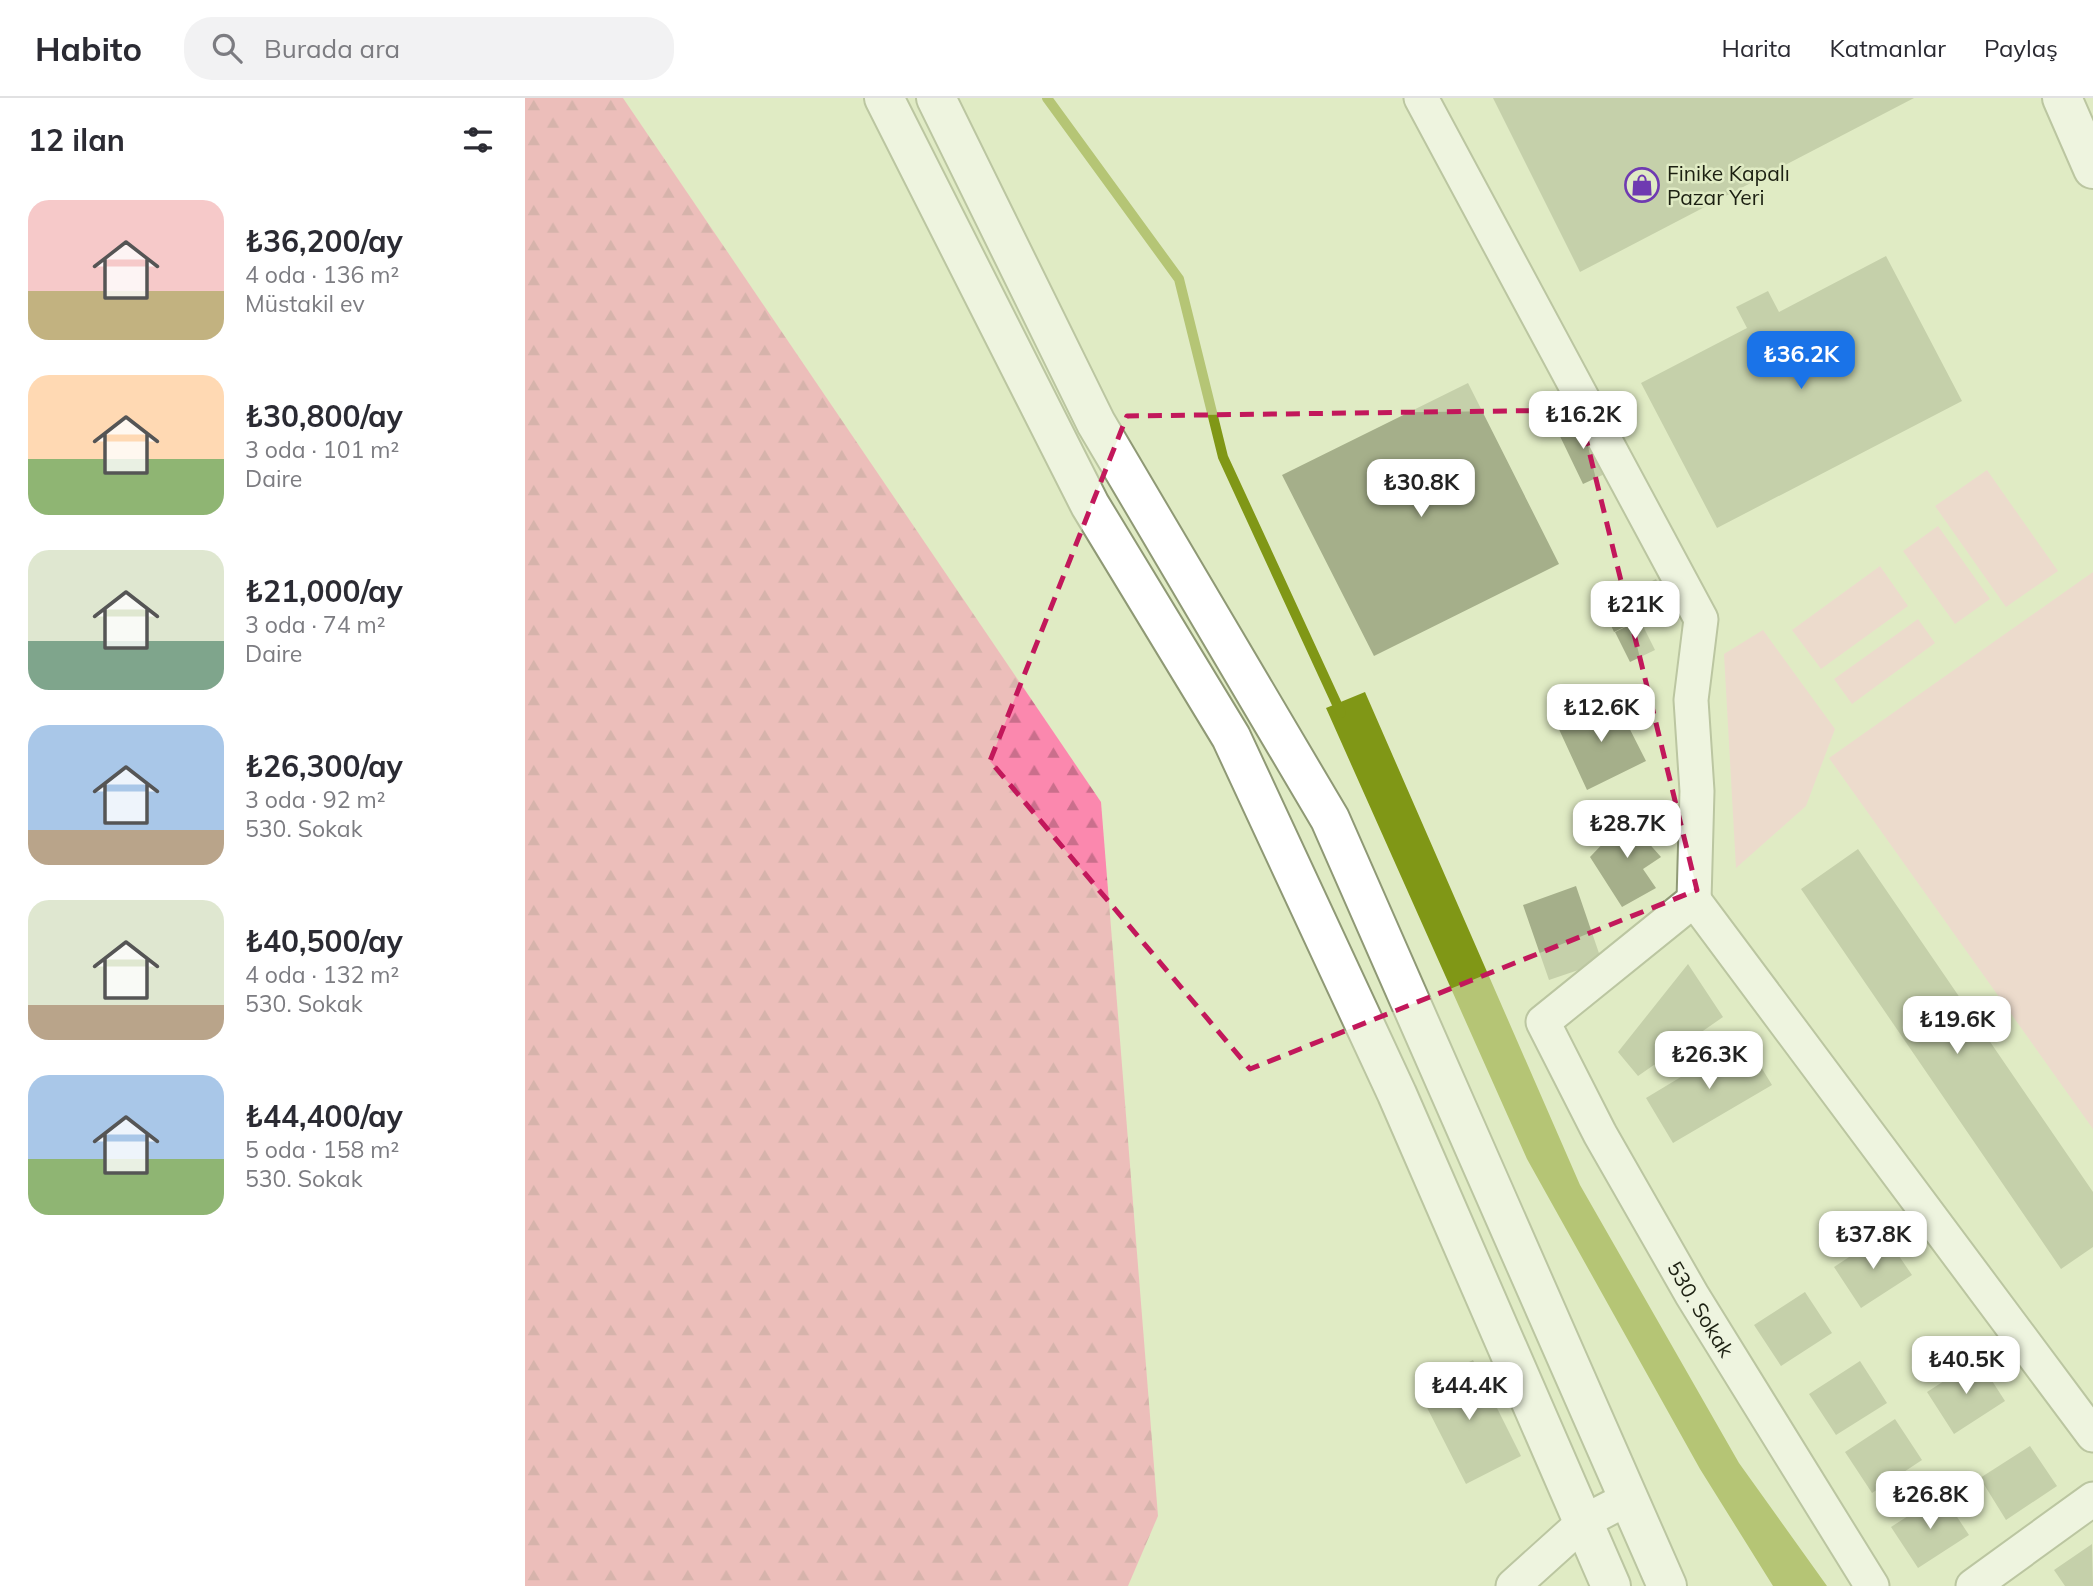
<!DOCTYPE html>
<html lang="tr">
<meta charset="utf-8">
<style>
body{margin:0;font-family:Mulish,sans-serif;background:#f2f2f3;color:#2b2b33;height:100vh;display:flex;flex-direction:column;font-size:26px;white-space:nowrap}
*{box-sizing:border-box;margin:0}
p{font-size:23px;color:#7c7c81}
.icon{flex:none;width:38px;height:38px;fill:none;stroke:currentColor;stroke-width:2;stroke-linecap:round;stroke-linejoin:round}
.map{position:relative;flex:1;overflow:hidden}
.sheet{display:flex;flex-direction:column;background:#fff;width:525px}
.sheet>*{flex:none}
.price{position:absolute;translate:-50% -60px;padding:0 16px;border-radius:14px;background:#fff;color:#222;font-size:23px;line-height:46px;filter:drop-shadow(0 2px 4px #0008)}
.price::after{content:'';position:absolute;left:50%;top:42px;width:21px;height:16px;margin-left:-10px;background:inherit;clip-path:polygon(0 0,100% 0,50% 100%)}
.price.on{background:#1a73e8;color:#fff}
ul{padding:0;list-style:none}
li{display:flex;align-items:center;gap:21px;height:175px;padding:0 28px}
li span{display:grid;place-items:center;flex:none;width:196px;height:140px;border-radius:21px;color:#555}
li>.icon{margin-inline-start:auto}
span .icon{width:84px;height:84px;fill:#fffc;stroke-width:1}
li b{font-size:30px}
h2{display:flex;justify-content:space-between;align-items:center;height:84px;padding:0 28px;font-size:30px}
header{display:flex;align-items:center;gap:42px;box-sizing:border-box;height:98px;padding:0 35px;background:#fff;border-bottom:2px solid #e1e1e2}
header strong{font-size:33px}
nav{display:flex;gap:38px;margin-inline-start:auto;font-size:24px}
.search{width:490px;height:63px;background:#f2f2f3;display:flex;align-items:center;gap:18px;box-sizing:border-box;padding:0 24px;border-radius:28px;color:#7c7c81;font-size:26px}
main{display:flex;flex:1;min-height:0}
.map>svg:first-child{display:block}
.forest{fill:url(#forest-firs)}
.park{fill:#fac8d6}
.water{fill:#809716}
.lines{fill:none;stroke-linecap:round;stroke-linejoin:round}
.stream{stroke:#809716;stroke-width:10}
.building{fill:#a5af8a}
.street-casing{stroke:#8f9975;stroke-width:37}
.secondary-casing{stroke:#8f9975;stroke-width:42}
.street{stroke:#fff;stroke-width:33}
.secondary{stroke:#fff;stroke-width:38}
.marked{fill:none;stroke:#c2185b;stroke-width:5;stroke-dasharray:14 9;stroke-linejoin:round}
.labels{text-anchor:middle;dominant-baseline:central;stroke-width:5;stroke-linejoin:round;paint-order:stroke}
.poi-label{font-size:21px;fill:#1c2012;stroke:#e0ebc4;text-anchor:start}
.street-label{font-size:21px;fill:#1c2012;stroke:#e0ebc4}
</style>
<header>
<strong>Habito</strong>
<div class="search"><svg class="icon" aria-label="search" viewBox="0 0 24 24"><circle cx="10" cy="10" r="6"/><path d="M15 15l6 6"/></svg>Burada ara</div>
<nav><a>Harita</a><a>Katmanlar</a><a>Paylaş</a></nav>
</header>
<main>
<section class="sheet">
<h2>12 ilan<svg class="icon" aria-label="filters" viewBox="0 0 24 24"><path d="M4 7h16M4 17h16"/><circle cx="9" cy="7" r="2"/><circle cx="15" cy="17" r="2"/></svg></h2>
<ul>
<li><span style="background:linear-gradient(#f6c9c9 65%,#c2b280 0)"><svg class="icon" aria-label="home" viewBox="0 0 24 24"><path d="M3 11l9-7 9 7M6 9v11h12V9"/></svg></span><div><b>₺36,200/ay</b><p>4 oda · 136 m²</p><p>Müstakil ev</p></div></li>
<li><span style="background:linear-gradient(#ffd9b3 60%,#8fb573 0)"><svg class="icon" aria-label="home" viewBox="0 0 24 24"><path d="M3 11l9-7 9 7M6 9v11h12V9"/></svg></span><div><b>₺30,800/ay</b><p>3 oda · 101 m²</p><p>Daire</p></div></li>
<li><span style="background:linear-gradient(#dfe7d0 65%,#7fa58c 0)"><svg class="icon" aria-label="home" viewBox="0 0 24 24"><path d="M3 11l9-7 9 7M6 9v11h12V9"/></svg></span><div><b>₺21,000/ay</b><p>3 oda · 74 m²</p><p>Daire</p></div></li>
<li><span style="background:linear-gradient(#a9c7e8 75%,#b9a48a 0)"><svg class="icon" aria-label="home" viewBox="0 0 24 24"><path d="M3 11l9-7 9 7M6 9v11h12V9"/></svg></span><div><b>₺26,300/ay</b><p>3 oda · 92 m²</p><p>530. Sokak</p></div></li>
<li><span style="background:linear-gradient(#dfe7d0 75%,#b9a48a 0)"><svg class="icon" aria-label="home" viewBox="0 0 24 24"><path d="M3 11l9-7 9 7M6 9v11h12V9"/></svg></span><div><b>₺40,500/ay</b><p>4 oda · 132 m²</p><p>530. Sokak</p></div></li>
<li><span style="background:linear-gradient(#a9c7e8 60%,#8fb573 0)"><svg class="icon" aria-label="home" viewBox="0 0 24 24"><path d="M3 11l9-7 9 7M6 9v11h12V9"/></svg></span><div><b>₺44,400/ay</b><p>5 oda · 158 m²</p><p>530. Sokak</p></div></li>
</ul>
</section>
<div class="map">
<svg width="1568" height="1488" viewBox="0 0 1568 1488">
<defs>
<pattern id="forest-firs" width="22" height="20" patternUnits="userSpaceOnUse" patternTransform="scale(1.75)"><rect width="22" height="20" fill="#fb88ae"/><path d="M5 1l3.5 6h-7zM16 11l3.5 6h-7z" fill="#ca6f8c"/></pattern>
</defs>
<rect width="100%" height="100%" fill="#e0ebc4"/>
<path class="forest" d="M0,0h98l478,704 57,714 -30,70h-603z"/>
<path class="park" d="M1462,372l71,101 -52,36 -71,-101z
M1413,428l52,73 -35,25 -52,-73z
M1355,468l28,40 -87,63 -29,-39z
M1568,474v557l-264,-371z
M1393,521l17,24 -83,61 -18,-25z
M1238,532l72,99 -29,77 -70,62 -12,-214z"/>
<path class="water" d="M840,594l215,493 159,278 88,123h-54l-73,-117 -173,-310 -201,-451z"/>
<g class="lines">
<path class="stream" d="M522,0l132,181 44,178 118,256"/>
</g>
<path class="building" d="M968,0h421l-334,174z
M1361,158l76,145 -245,127 -76,-145 106,-55 -11,-21 32,-16 11,21z
M943,285l91,181 -185,92 -92,-181z
M1058,320l26,54 -26,12 -26,-54z
M1131,481l13,26 -55,27 -12,-26z
M1115,522l15,30 -25,12 -15,-30z
M1089,600l32,63 -59,29 -30,-65z
M1108,714l17,12 -5,15 16,18 -18,12 13,19 -34,19 -32,-50z
M1333,751l235,343v55l-32,22 -260,-380z
M1051,788l26,76 -53,18 -26,-75z
M1163,866l35,53 -85,59 -20,-24z
M1219,941l28,46 -99,58 -27,-45z
M1359,1136l28,41 -51,33 -27,-41z
M1280,1194l27,41 -51,33 -27,-41z
M1453,1261l27,42 -51,33 -27,-42z
M948,1262l48,96 -55,28 -49,-96z
M1335,1263l27,42 -51,32 -27,-41z
M1370,1321l27,41 -50,33 -27,-41z
M1505,1348l27,40 -51,34 -26,-42z
M1417,1396l27,41 -51,33 -27,-41z
M1567,1446l1,42h-28l-11,-16z"/>
<g class="lines">
<g class="street-casing">
<g id="street">
<path id="s1" d="M896,0l280,521 -10,81 6,91 -3,109 -151,122 57,112 92,161 180,291"/>
<path d="M1169,802l399,535"/>
<path d="M988,1488l72,-65 44,-23"/>
<path d="M1448,1488l120,-87"/>
</g>
</g>
<g class="secondary-casing">
<path id="secondary" d="M359,0l206,407 141,232 166,357 214,492
M411,0l160,325 234,396 337,767
M1537,0l31,71"/>
</g>
<use href="#street" class="street"/>
<use href="#secondary" class="secondary"/>
</g>
<path d="M0 0H1568V1488H0ZM1054,312l118,480 -447,179 -260,-308 137,-345z" fill="#e0ebc4" fill-opacity=".55" fill-rule="evenodd"/>
<path class="marked" d="M1054,312l118,480 -447,179 -260,-308 137,-345z"/>
<defs>
<g id="shop-ring" transform="scale(1.75)"><circle r="9.5" fill="#e0ebc4" stroke="#6f3ab1" stroke-width="1.5"/><path d="M-5-2.5h2.3a2.7 3.5 0 0 1 5.4 0H5L5.5 6h-11ZM-1.5-2.5h3a1.5 2.3 0 0 0-3 0Z" fill="#6f3ab1"/></g>
</defs>
<g fill-rule="evenodd">
<use href="#shop-ring" x="1117" y="87"/>
</g>
<g class="labels">
<g class="poi-label">
<text x="1142" y="75">Finike Kapalı<tspan x="1142" dy="24">Pazar Yeri</tspan></text>
</g>
<g class="street-label">
<text stroke="none"><textPath href="#s1" startOffset="1395">530. Sokak</textPath></text>
</g>
</g>
</svg>
<b class="price on" style="left:1276px;top:293px">₺36.2K</b>
<b class="price" style="left:1058px;top:353px">₺16.2K</b>
<b class="price" style="left:896px;top:421px">₺30.8K</b>
<b class="price" style="left:1110px;top:543px">₺21K</b>
<b class="price" style="left:1076px;top:646px">₺12.6K</b>
<b class="price" style="left:1102px;top:762px">₺28.7K</b>
<b class="price" style="left:1432px;top:958px">₺19.6K</b>
<b class="price" style="left:1184px;top:993px">₺26.3K</b>
<b class="price" style="left:1348px;top:1173px">₺37.8K</b>
<b class="price" style="left:1441px;top:1298px">₺40.5K</b>
<b class="price" style="left:944px;top:1324px">₺44.4K</b>
<b class="price" style="left:1405px;top:1433px">₺26.8K</b>
</div>
</main>
